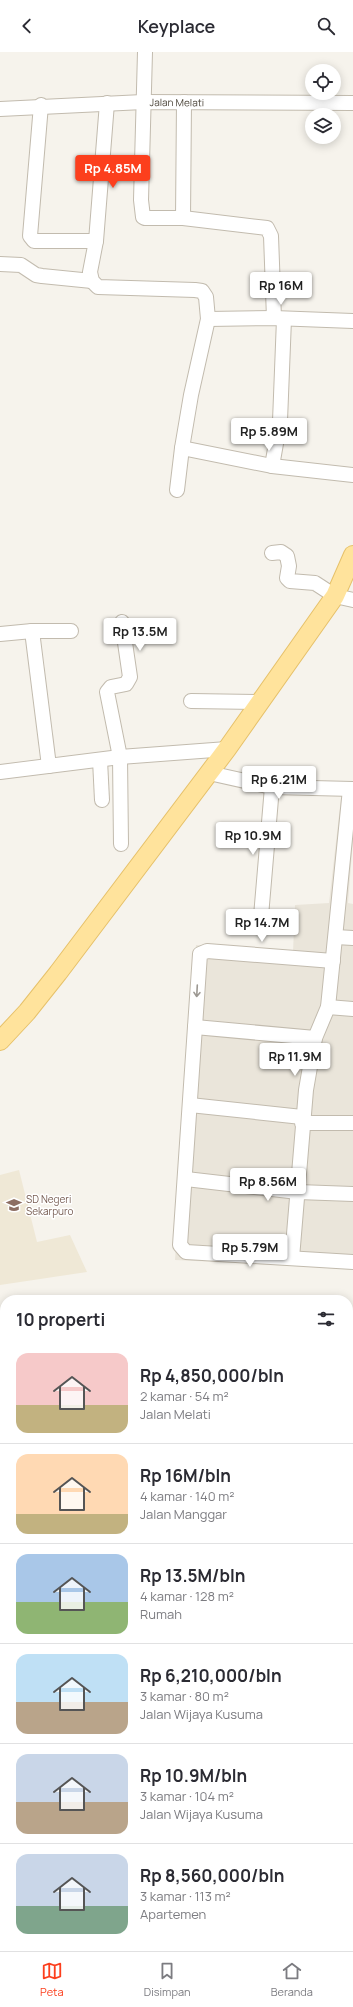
<!DOCTYPE html>
<html lang="id">
<meta charset="utf-8">
<style>
body{margin:0;font-family:Manrope,sans-serif;background:#f7f7f7;color:#2b2b33;height:100vh;display:flex;flex-direction:column;font-size:15px;white-space:nowrap}
*{box-sizing:border-box;margin:0}
p{font-size:13px;color:#7c7c81}
.icon{flex:none;width:22px;height:22px;fill:none;stroke:currentColor;stroke-width:2;stroke-linecap:round;stroke-linejoin:round}
.map{position:relative;flex:1;overflow:hidden}
.drawer{position:absolute;left:0px;top:1243px;width:353px;height:656px;display:flex;flex-direction:column;background:#fff;border-radius:16px 16px 0 0;box-shadow:0 2px 10px #0003}
.drawer>*{flex:none}
.fabs{position:absolute;left:305px;top:12px;display:grid;gap:8px}
.fabs a{display:grid;place-items:center;width:36px;height:36px;border-radius:50%;background:#fff;box-shadow:0 2px 10px #0003;font-size:20px}
.price{position:absolute;translate:-50% -34px;padding:0 9px;border-radius:4px;background:#fff;color:#222;font-size:13px;line-height:26px;filter:drop-shadow(0 1px 2px #0008)}
.price::after{content:'';position:absolute;left:50%;top:24px;width:12px;height:9px;margin-left:-6px;background:inherit;clip-path:polygon(0 0,100% 0,50% 100%)}
.price.current{background:#fc3f1d;color:#fff}
ul{padding:0;list-style:none}
li{display:flex;align-items:center;gap:12px;height:100px;padding:0 16px}
li+li{border-top:1px solid #e1e1e2}
li span{display:grid;place-items:center;flex:none;width:112px;height:80px;border-radius:12px;color:#555}
li>.icon{margin-inline-start:auto}
span .icon{width:48px;height:48px;fill:#fffc;stroke-width:1}
li b{font-size:17px}
h2{display:flex;justify-content:space-between;align-items:center;height:48px;padding:0 16px;font-size:17px}
header{display:flex;justify-content:space-between;align-items:center;height:52px;padding:0 16px;background:#fff;font-size:18px;font-weight:600}
.tab-bar{display:flex;justify-content:space-around;align-items:center;height:56px;border-top:1px solid #e1e1e2;background:#fff;font-size:11px;color:#7c7c81}
.tab-bar a{display:grid;justify-items:center;gap:2px}
.tab-bar .current{color:#fc3f1d}
.map>svg:first-child{display:block}
.residential{fill:#eae5da}
.education{fill:#efe8d6}
.lines{fill:none;stroke-linecap:round;stroke-linejoin:round}
.minor-casing{stroke:#c2bbae;stroke-width:16}
.major-casing{stroke:#e6c16a;stroke-width:20}
.minor{stroke:#fff;stroke-width:14}
.major{stroke:#ffe39c;stroke-width:18}
.oneway{stroke:#9c9892}
.labels{text-anchor:middle;dominant-baseline:central;stroke-width:3;stroke-linejoin:round;paint-order:stroke}
.street-label{font-size:10px;fill:#4b4439;stroke:#fff}
.education-label{font-size:10px;fill:#785e54;stroke:#fff;text-anchor:start}
</style>
<header><svg class="icon" aria-label="back" viewBox="0 0 24 24"><path d="M15 5l-7 7 7 7"/></svg>Keyplace<svg class="icon" aria-label="search" viewBox="0 0 24 24"><circle cx="10" cy="10" r="6"/><path d="M15 15l6 6"/></svg></header>
<div class="map">
<svg width="353" height="1899" viewBox="0 0 353 1899">
<rect width="100%" height="100%" fill="#f6f3ec"/>
<path class="residential" d="M341,746h12v42l-5,63 5,1v365l-178,-9 21,-315 97,7 2,-47 34,-2z"/>
<path class="education" d="M19,1118l18,72 33,-7 17,37 -87,13v-110z"/>
<g class="lines">
<g class="minor-casing">
<g id="minor">
<path d="M145,0l-4,148 2,17 2,1h38l84,10 4,8 3,82"/>
<path d="M107,51l-11,138 -6,31 2,9 6,6 97,3 7,1 4,6 2,22 -17,76 -9,53 -5,42"/>
<path d="M41,53l-11,131 4,5h62"/>
<path id="s1" d="M0,57l143,-7 210,1"/>
<path d="M183,166l1,-116"/>
<path d="M0,212l21,1 15,10 6,1 50,5"/>
<path d="M208,267l66,-1 79,3"/>
<path d="M182,396l90,18 81,9"/>
<path d="M272,414l8,-45 4,-102"/>
<path d="M272,501l9,-1 6,4 2,10 -2,12 3,3 25,2 20,13 18,4"/>
<path d="M32,579l17,135"/>
<path d="M0,582l32,-3h39"/>
<path d="M191,649l70,1"/>
<path d="M100,708l2,40"/>
<path d="M0,720l120,-15 107,-8"/>
<path d="M209,721l63,14 81,2"/>
<path d="M121,792l-1,-87 -13,-65 4,-5 15,-3 4,-7 -8,-55"/>
<path d="M260,876l12,-141"/>
<path d="M336,885l17,1"/>
<path d="M333,909l-126,-10 -7,3 -20,291 6,7 167,10"/>
<path d="M328,955l25,2"/>
<path d="M195,975l120,11"/>
<path d="M190,1053l112,12"/>
<path d="M302,1071h51"/>
<path d="M186,1127l112,13 55,2"/>
<path d="M292,1206l14,-168 9,-52 13,-31 22,-218"/>
</g>
</g>
<g class="major-casing">
<path id="major" d="M0,989l27,-29 31,-39 169,-224 108,-153 18,-41"/>
</g>
<use href="#minor" class="minor"/>
<use href="#major" class="major"/>
</g>
<defs><path id="oneway-shaft" d="M-6 0H5M1.5-3L5.5 0L1.5 3" fill="none" stroke-width="1.6" stroke-linecap="round" stroke-linejoin="round"/></defs>
<use class="oneway" href="#oneway-shaft" transform="translate(197 939) rotate(93)"/>
<defs>
<g id="school-bare" transform="scale(1.2)"><path d="M0-5L7-2L0 1L-7-2ZM-4 1L0 2.5L4 1V4Q0 6-4 4Z" fill="#8d6e63" stroke="#fff" stroke-width="2.5" paint-order="stroke"/></g>
</defs>
<g fill-rule="evenodd">
<use href="#school-bare" x="14" y="1153"/>
</g>
<g class="labels">
<g class="street-label">
<text stroke="none"><textPath href="#s1" startOffset="177">Jalan Melati</textPath></text>
</g>
<g class="education-label">
<text x="26" y="1147">SD Negeri<tspan x="26" dy="12">Sekarpuro</tspan></text>
</g>
</g>
</svg>
<div class="fabs">
<a><svg class="icon" aria-label="locate" viewBox="0 0 24 24"><circle cx="12" cy="12" r="6"/><path d="M12 2v4M12 18v4M2 12h4M18 12h4"/></svg></a>
<a><svg class="icon" aria-label="layers" viewBox="0 0 24 24"><path d="M12 4l9 5-9 5-9-5zM3 14l9 5 9-5"/></svg></a>
</div>
<b class="price current" style="left:113px;top:137px">Rp 4.85M</b>
<b class="price" style="left:281px;top:254px">Rp 16M</b>
<b class="price" style="left:269px;top:400px">Rp 5.89M</b>
<b class="price" style="left:140px;top:600px">Rp 13.5M</b>
<b class="price" style="left:279px;top:748px">Rp 6.21M</b>
<b class="price" style="left:253px;top:804px">Rp 10.9M</b>
<b class="price" style="left:262px;top:891px">Rp 14.7M</b>
<b class="price" style="left:295px;top:1025px">Rp 11.9M</b>
<b class="price" style="left:268px;top:1150px">Rp 8.56M</b>
<b class="price" style="left:250px;top:1216px">Rp 5.79M</b>
<section class="drawer">
<h2>10 properti<svg class="icon" aria-label="filters" viewBox="0 0 24 24"><path d="M4 7h16M4 17h16"/><circle cx="9" cy="7" r="2"/><circle cx="15" cy="17" r="2"/></svg></h2>
<ul>
<li><span style="background:linear-gradient(#f6c9c9 65%,#c2b280 0)"><svg class="icon" aria-label="home" viewBox="0 0 24 24"><path d="M3 11l9-7 9 7M6 9v11h12V9"/></svg></span><div><b>Rp 4,850,000/bln</b><p>2 kamar · 54 m²</p><p>Jalan Melati</p></div></li>
<li><span style="background:linear-gradient(#ffd9b3 75%,#c2b280 0)"><svg class="icon" aria-label="home" viewBox="0 0 24 24"><path d="M3 11l9-7 9 7M6 9v11h12V9"/></svg></span><div><b>Rp 16M/bln</b><p>4 kamar · 140 m²</p><p>Jalan Manggar</p></div></li>
<li><span style="background:linear-gradient(#a9c7e8 60%,#8fb573 0)"><svg class="icon" aria-label="home" viewBox="0 0 24 24"><path d="M3 11l9-7 9 7M6 9v11h12V9"/></svg></span><div><b>Rp 13.5M/bln</b><p>4 kamar · 128 m²</p><p>Rumah</p></div></li>
<li><span style="background:linear-gradient(#bfe0f5 60%,#b9a48a 0)"><svg class="icon" aria-label="home" viewBox="0 0 24 24"><path d="M3 11l9-7 9 7M6 9v11h12V9"/></svg></span><div><b>Rp 6,210,000/bln</b><p>3 kamar · 80 m²</p><p>Jalan Wijaya Kusuma</p></div></li>
<li><span style="background:linear-gradient(#c9d6e8 60%,#b9a48a 0)"><svg class="icon" aria-label="home" viewBox="0 0 24 24"><path d="M3 11l9-7 9 7M6 9v11h12V9"/></svg></span><div><b>Rp 10.9M/bln</b><p>3 kamar · 104 m²</p><p>Jalan Wijaya Kusuma</p></div></li>
<li><span style="background:linear-gradient(#c9d6e8 65%,#7fa58c 0)"><svg class="icon" aria-label="home" viewBox="0 0 24 24"><path d="M3 11l9-7 9 7M6 9v11h12V9"/></svg></span><div><b>Rp 8,560,000/bln</b><p>3 kamar · 113 m²</p><p>Apartemen</p></div></li>
</ul>
</section>
</div>
<nav class="tab-bar">
<a class="current"><svg class="icon" aria-label="map" viewBox="0 0 24 24"><path d="M3 6l6-2 6 2 6-2v14l-6 2-6-2-6 2zM9 4v14M15 6v14"/></svg>Peta</a>
<a><svg class="icon" aria-label="saved" viewBox="0 0 24 24"><path d="M7 4h10v16l-5-4-5 4z"/></svg>Disimpan</a>
<a><svg class="icon" aria-label="home" viewBox="0 0 24 24"><path d="M3 11l9-7 9 7M6 9v11h12V9"/></svg>Beranda</a>
</nav>
